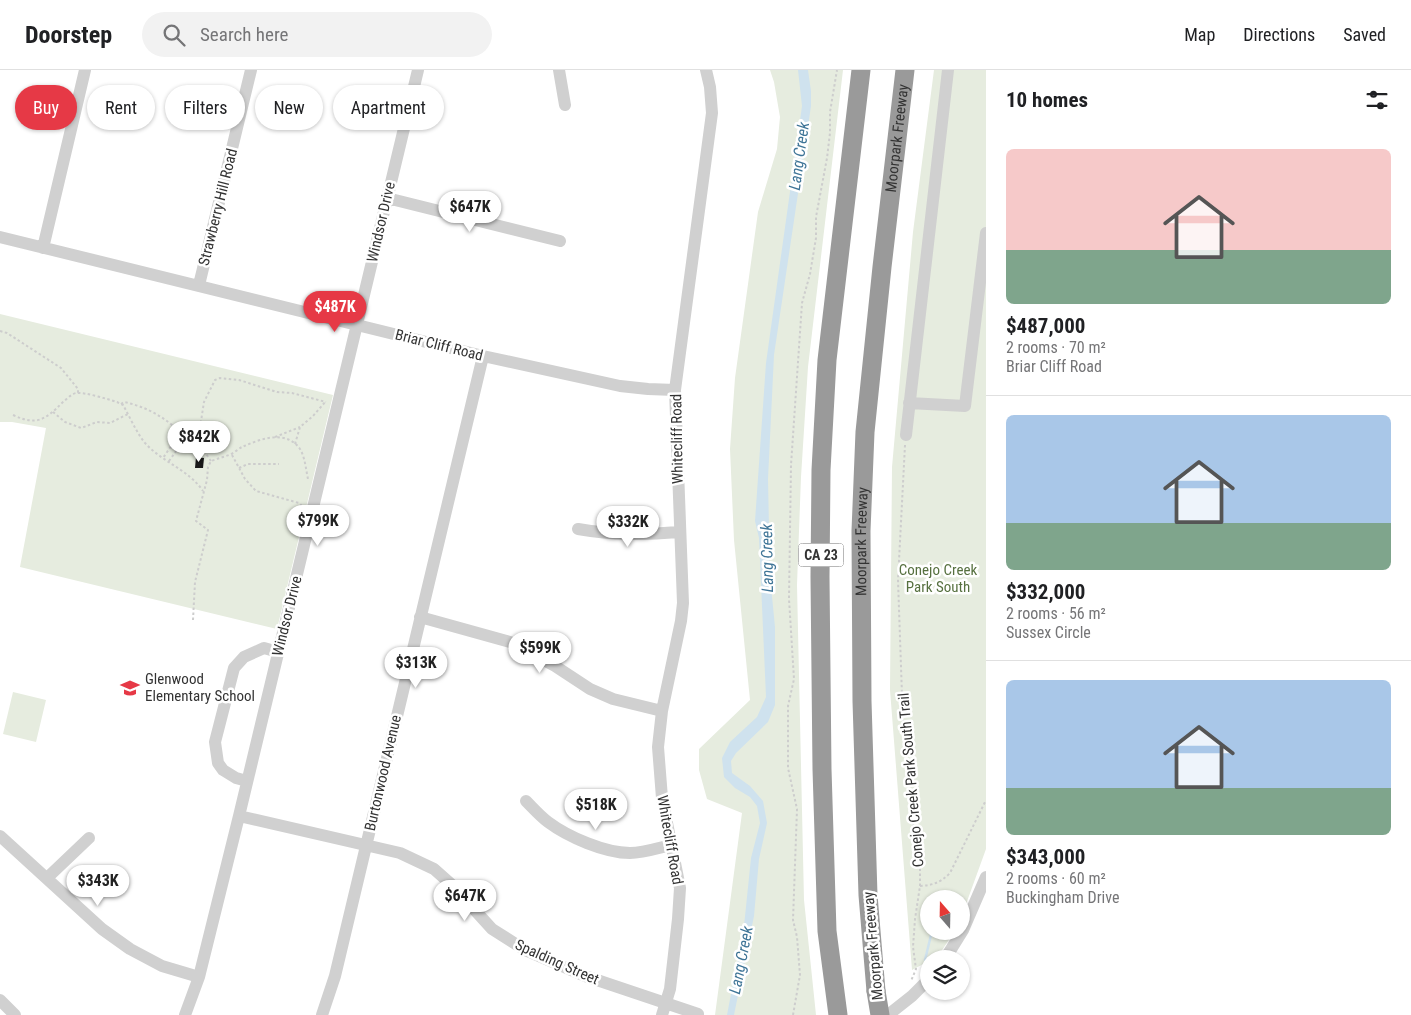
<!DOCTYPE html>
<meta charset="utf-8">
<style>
body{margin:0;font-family:"Roboto Condensed",sans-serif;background:#f2f2f2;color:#202124;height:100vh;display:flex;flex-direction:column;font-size:19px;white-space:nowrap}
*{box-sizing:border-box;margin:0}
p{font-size:16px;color:#757577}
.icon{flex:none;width:28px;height:28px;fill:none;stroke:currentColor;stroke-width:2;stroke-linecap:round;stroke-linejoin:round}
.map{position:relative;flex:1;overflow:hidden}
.details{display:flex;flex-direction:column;background:#fff;width:425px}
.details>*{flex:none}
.hud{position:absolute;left:15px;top:15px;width:475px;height:45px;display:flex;gap:10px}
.needle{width:32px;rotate:340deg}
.controls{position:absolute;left:920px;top:820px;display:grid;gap:10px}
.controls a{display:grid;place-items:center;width:50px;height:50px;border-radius:50%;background:#fff;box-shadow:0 1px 4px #0004;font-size:25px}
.price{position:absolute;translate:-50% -42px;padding:0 11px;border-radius:18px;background:#fff;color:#222;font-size:16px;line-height:32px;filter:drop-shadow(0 1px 2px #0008)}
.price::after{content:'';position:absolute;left:50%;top:30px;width:15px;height:11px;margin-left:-8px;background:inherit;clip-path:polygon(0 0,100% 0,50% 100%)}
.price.selected{background:#e63946;color:#fff}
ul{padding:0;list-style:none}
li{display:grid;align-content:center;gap:10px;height:265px;padding:0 20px}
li+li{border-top:1px solid #e0e0e0}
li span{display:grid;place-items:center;height:155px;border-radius:8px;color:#555}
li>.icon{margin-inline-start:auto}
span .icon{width:90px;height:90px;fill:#fffc;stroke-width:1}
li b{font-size:21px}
h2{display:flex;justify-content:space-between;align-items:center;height:60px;padding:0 20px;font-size:21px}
.chip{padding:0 18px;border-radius:22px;background:#fff;box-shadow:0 1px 4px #0004;font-size:18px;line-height:45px}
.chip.selected{background:#e63946;color:#fff}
header{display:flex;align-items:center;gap:30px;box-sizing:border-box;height:70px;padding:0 25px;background:#fff;border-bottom:1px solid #e0e0e0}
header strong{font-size:24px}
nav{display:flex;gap:28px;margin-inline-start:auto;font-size:18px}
.search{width:350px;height:45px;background:#f2f2f2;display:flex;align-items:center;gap:12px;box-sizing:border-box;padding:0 18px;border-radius:28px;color:#757577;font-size:19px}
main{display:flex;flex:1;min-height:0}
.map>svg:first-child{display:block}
.green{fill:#e6ecdf}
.water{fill:#cfe2ee}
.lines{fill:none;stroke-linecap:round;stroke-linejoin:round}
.stream{stroke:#cfe2ee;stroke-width:2.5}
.building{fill:#1a1a1a}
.path{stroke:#cdcdcd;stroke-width:2;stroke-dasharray:2.5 2.5;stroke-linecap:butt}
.minor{stroke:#d0d0d0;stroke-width:12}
.highway{stroke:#9a9a9a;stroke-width:19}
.highway-bridge{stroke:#9a9a9a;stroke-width:19}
.labels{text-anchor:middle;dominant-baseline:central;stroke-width:5;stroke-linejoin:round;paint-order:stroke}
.shield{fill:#fff;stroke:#707070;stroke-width:1}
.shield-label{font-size:14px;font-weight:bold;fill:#333}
.street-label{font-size:15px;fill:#333;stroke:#fff}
.park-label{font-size:15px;fill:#56703f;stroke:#fff}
.poi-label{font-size:15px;fill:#333;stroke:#fff;text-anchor:start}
.water-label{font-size:16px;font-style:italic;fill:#3f7597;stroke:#fff}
</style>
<header>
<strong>Doorstep</strong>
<div class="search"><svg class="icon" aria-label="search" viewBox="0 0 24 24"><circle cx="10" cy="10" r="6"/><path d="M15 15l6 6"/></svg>Search here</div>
<nav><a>Map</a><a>Directions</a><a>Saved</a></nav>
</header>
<main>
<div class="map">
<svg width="986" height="945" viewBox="0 0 986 945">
<rect width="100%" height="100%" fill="#fff"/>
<path class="green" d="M770,0h73l-35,297 -7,110 -4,108 7,315 12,115h-101l27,-202 -35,-14 -8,-29v-21l51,-49 -16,-160 -4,-91 5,-71 23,-166 19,-63 3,-32 -6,-35z
M934,0h52v779l-25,69v-19h-32v32h26l-17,25 -9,3v2l-17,9 -22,-280 2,-223 21,-235z
M0,244l333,81 -56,234 -257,-62 26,-139 -34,-6h-12z
M13,622l33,8 -10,42 -33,-8z"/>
<path class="water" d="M798,0h10l3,21v15l-37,249 -6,124 2,97 5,51v78l-7,17 -32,31 -5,8 1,12 18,13 13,15 4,22 -8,36 -5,57 -20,99h-7l17,-89 7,-68 9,-35 -3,-17 -7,-9 -15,-9 -11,-11 -2,-19 8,-16 27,-25 9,-20 -7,-159 -4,-17 11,-158 36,-257z"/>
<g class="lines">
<path class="stream" d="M937,829v-3
M925,890l7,-29"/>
</g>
<path class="building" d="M196,387l8,1 -1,10h-8z"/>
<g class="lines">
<path class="path" d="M0,261l7,2 54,35 17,21v4
M121,334l3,-2c20,4 42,15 56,31l-17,25
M53,342l12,10 16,6 16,-6 13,1 18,-9
M13,345c24,11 32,5 50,-13 4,-3 8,-8 13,-9 9,-1 31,6 41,9l6,3c7,12 13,27 22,38 17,19 44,27 58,48
M275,367l25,-10
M295,374l5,-17 13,-11 13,-15
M905,375l-7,135 5,144 8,58 1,37 8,45v22l-5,33 -2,28 3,22 -5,12
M171,377l8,4 26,1
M232,385l13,24 11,12 43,12 3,3
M169,391l8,-11
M211,391l-5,-7 -5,-33 3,-19 11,-22 5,-2 19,2 38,12 15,1 34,9
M239,398l9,-4h31
M193,550l2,-38 13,-52 -12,-9 11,-41 1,-13 3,-6c6,-2 12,-4 18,-6 5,-2 9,-6 13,-8 18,-8 44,-18 58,2 5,8 6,21 8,30
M920,816c13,-1 20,-3 30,-13l36,-73
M793,945l7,-40 -3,-38 -4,-17 4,-111 -9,-41v-62l6,-27 -5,-80 2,-134 11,-162 8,-29 6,-36v-21l11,-59 3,-25v-21l7,-42"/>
<path class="minor" d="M559,0l6,35
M387,128l173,43
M0,167l483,119 137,30 28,3 27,1
M43,178l42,-178
M199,215l52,-215
M909,333l56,3 21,-173
M906,365l42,-365
M578,459c36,6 65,6 101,3
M420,547l90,25 45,24 35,23 23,10 49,12
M247,711l-11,-3 -13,-8 -5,-7 -3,-21 19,-74 10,-11 20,-9 14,4
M526,731c7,7 14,15 22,21 20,15 57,31 82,31 13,0 28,-5 41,-8
M239,746l161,37 34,16 18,16 40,44 33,21 60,26 113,38
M0,766l102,93 28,20 32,17 37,11
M47,808l42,-40
M945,889l18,-29 23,-53
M0,930l15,15
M185,945l14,-38 40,-161 179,-746
M322,945l13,-39 148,-620
M662,945l8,-26 8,-70 2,-31 -18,-90 -4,-51 4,-36 19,-90 2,-18 -8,-213 37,-277 -2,-26 -4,-17
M888,945l24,-19 17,-17"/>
<g class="highway">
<path id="s1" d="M876,921l-8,-96 -6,-194 -1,-170 4,-99 17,-165 23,-197"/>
<path d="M838,945l-11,-84 -5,-162 -2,-192 1,-107 6,-110 34,-290"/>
</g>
<path class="highway-bridge" d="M876,921l4,24"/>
</g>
<defs>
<g id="school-bare" transform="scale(1.5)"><path d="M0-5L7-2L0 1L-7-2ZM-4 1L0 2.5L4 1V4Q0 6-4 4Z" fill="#e63946" stroke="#fff" stroke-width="2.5" paint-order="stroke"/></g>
</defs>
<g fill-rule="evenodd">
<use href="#school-bare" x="130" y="618"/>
</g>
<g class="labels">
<rect class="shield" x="798.5" y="473.5" width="45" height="23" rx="4"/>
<g class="shield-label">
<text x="821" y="485">CA 23</text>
</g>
<g class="street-label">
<text stroke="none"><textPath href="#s1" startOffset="855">Moorpark Freeway</textPath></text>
<text transform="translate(218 137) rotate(-76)">Strawberry Hill Road</text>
<text transform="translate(381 152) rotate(-77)">Windsor Drive</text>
<text transform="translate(439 275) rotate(14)">Briar Cliff Road</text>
<text transform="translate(677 369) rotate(-91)">Whitecliff Road</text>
<text stroke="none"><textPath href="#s1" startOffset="450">Moorpark Freeway</textPath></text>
<text transform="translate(287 546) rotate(-76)">Windsor Drive</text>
<text transform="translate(383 703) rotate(-77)">Burtonwood Avenue</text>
<text transform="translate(911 710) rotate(-95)">Conejo Creek Park South Trail</text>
<text transform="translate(670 770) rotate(80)">Whitecliff Road</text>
<text transform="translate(873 876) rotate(-95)">Moorpark Freeway</text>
<text transform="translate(557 892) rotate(24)">Spalding Street</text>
</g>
<g class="park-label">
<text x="938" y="500">Conejo Creek<tspan x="938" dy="17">Park South</tspan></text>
</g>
<g class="poi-label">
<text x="145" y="609">Glenwood<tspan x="145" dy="17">Elementary School</tspan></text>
</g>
<g class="water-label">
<text transform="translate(799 86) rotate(-82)">Lang Creek</text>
<text transform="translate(767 488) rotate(-91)">Lang Creek</text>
<text transform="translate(741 890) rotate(-79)">Lang Creek</text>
</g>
</g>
</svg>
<div class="controls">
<a><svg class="needle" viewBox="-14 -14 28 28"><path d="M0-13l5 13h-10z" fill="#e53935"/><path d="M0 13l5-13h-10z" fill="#757577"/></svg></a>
<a><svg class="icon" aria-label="layers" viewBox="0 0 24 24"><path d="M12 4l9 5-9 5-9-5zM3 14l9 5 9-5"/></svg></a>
</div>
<b class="price" style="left:470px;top:163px">$647K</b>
<b class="price selected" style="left:335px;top:263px">$487K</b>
<b class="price" style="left:199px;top:393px">$842K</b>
<b class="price" style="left:318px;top:477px">$799K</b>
<b class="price" style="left:628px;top:478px">$332K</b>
<b class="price" style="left:540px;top:604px">$599K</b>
<b class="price" style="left:416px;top:619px">$313K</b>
<b class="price" style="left:596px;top:761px">$518K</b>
<b class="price" style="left:98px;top:837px">$343K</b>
<b class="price" style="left:465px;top:852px">$647K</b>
<div class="hud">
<a class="chip selected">Buy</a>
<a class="chip">Rent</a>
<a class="chip">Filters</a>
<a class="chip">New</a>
<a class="chip">Apartment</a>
</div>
</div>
<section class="details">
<h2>10 homes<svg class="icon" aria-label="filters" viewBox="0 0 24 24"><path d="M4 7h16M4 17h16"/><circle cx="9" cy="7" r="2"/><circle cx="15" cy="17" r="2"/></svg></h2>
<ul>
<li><span style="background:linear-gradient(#f6c9c9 65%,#7fa58c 0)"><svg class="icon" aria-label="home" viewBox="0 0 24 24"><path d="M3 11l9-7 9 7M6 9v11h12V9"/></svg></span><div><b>$487,000</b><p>2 rooms · 70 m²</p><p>Briar Cliff Road</p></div></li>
<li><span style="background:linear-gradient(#a9c7e8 70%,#7fa58c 0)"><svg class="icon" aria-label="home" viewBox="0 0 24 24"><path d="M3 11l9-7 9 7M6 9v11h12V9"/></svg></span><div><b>$332,000</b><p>2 rooms · 56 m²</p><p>Sussex Circle</p></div></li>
<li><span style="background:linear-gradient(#a9c7e8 70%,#7fa58c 0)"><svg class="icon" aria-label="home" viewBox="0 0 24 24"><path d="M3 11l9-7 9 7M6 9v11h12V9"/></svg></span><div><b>$343,000</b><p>2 rooms · 60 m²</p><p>Buckingham Drive</p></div></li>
</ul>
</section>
</main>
